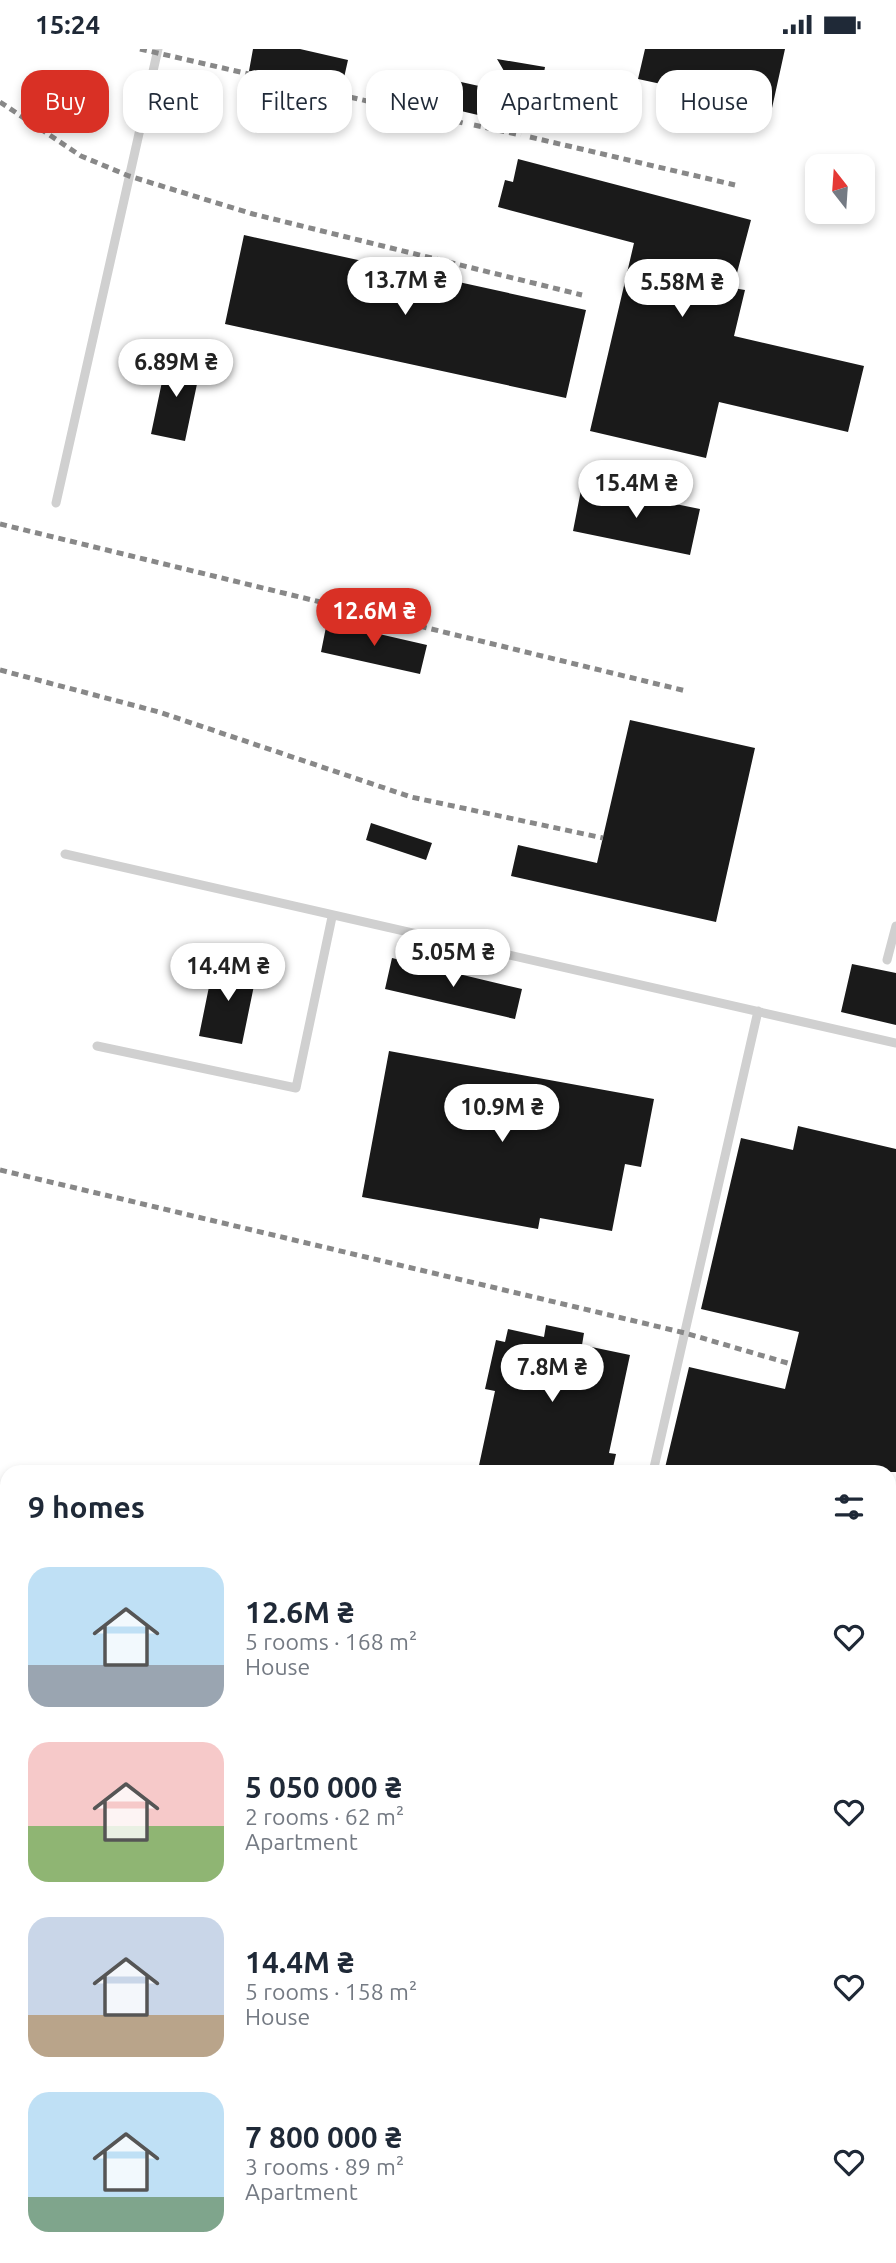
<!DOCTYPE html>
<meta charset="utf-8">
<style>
body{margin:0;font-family:Ubuntu,sans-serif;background:#f6f6f7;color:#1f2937;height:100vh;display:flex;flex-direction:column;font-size:26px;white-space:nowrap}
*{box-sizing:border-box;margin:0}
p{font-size:23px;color:#747a83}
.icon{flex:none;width:38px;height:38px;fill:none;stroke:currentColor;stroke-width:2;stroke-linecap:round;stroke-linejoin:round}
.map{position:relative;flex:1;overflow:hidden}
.panel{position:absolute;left:0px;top:1416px;width:896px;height:800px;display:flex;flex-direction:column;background:#fff;border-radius:21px 21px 0 0;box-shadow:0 4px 10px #0003}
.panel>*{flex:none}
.hud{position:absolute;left:21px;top:21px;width:854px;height:63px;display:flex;gap:14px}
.needle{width:46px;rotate:343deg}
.tools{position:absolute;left:805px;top:105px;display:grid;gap:14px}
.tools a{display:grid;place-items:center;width:70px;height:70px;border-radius:14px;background:#fff;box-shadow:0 4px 10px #0003;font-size:35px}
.price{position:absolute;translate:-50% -60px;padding:0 16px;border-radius:24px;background:#fff;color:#222;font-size:23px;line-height:46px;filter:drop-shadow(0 2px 4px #0008)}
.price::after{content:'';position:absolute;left:50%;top:42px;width:21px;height:16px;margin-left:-10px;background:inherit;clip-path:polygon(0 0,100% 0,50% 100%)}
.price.selected{background:#d93025;color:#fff}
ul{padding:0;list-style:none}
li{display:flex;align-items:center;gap:21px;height:175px;padding:0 28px}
li span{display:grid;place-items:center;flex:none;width:196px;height:140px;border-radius:21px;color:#555}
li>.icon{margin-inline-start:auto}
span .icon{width:84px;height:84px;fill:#fffc;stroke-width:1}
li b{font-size:30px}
h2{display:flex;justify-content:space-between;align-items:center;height:84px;padding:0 28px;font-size:30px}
.pill{padding:0 24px;border-radius:21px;background:#fff;box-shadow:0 4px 10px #0003;font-size:24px;line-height:63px}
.pill.selected{background:#d93025;color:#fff}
.status{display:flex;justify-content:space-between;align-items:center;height:49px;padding:0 35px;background:#fff;direction:ltr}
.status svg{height:19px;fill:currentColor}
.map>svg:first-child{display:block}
.green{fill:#e6ecdf}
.building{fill:#1a1a1a}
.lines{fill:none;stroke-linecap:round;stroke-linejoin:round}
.path{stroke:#cdcdcd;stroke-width:2.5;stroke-dasharray:3.5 3.5;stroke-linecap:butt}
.service{stroke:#d0d0d0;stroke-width:9}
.rail{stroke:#888;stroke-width:5;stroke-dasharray:7 5;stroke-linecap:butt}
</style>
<div class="status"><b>15:24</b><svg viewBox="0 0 49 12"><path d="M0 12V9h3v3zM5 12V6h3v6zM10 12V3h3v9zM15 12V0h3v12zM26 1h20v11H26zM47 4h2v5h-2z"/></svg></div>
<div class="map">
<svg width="896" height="2214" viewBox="0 0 896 2214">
<rect width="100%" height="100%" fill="#fff"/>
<path class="green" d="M0,1838l7,1v161l-7,2z"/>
<path class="building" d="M253,0h47l48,11 -7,31 -92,-20z
M645,0h140l-13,59 -134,-29z
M497,10l48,8 -3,17 -11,-1 -17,5z
M434,27l54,12 -10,27 -51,-12z
M518,110l233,61 -18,68 12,2 -11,46 130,30 -16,66 -129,-30 -13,56 -116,-27 44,-188 -136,-36 7,-27 8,2z
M244,186l342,75 -20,88 -341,-74z
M167,309l34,7 -16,76 -34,-7z
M582,436l118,24 -10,46 -117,-24z
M327,573l100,23 -7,29 -99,-22z
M630,671l125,28 -39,174 -205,-46 7,-31 79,18z
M371,774l61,20 -6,17 -60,-20z
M392,909l130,31 -7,30 -130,-30z
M214,913l43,9 -15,73 -43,-8z
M852,915l44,9v52l-55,-13z
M389,1002l265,48 -13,68 -16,-3 -13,67 -72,-13 -2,11 -176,-32z
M798,1077l98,23v323h-232l25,-105 96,22 14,-57 -98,-23 40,-171 52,12z
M546,1276l38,8 -2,12 48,10 -21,98 7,1 -4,18 -134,-2 17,-79 -10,-2 11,-49 9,2 3,-13 36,8z"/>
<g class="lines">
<path class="path" d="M0,2013l7,-2"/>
<path class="service" d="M56,454l102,-454
M65,805l831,189
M887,911l9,-34
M97,997l199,42 36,-171
M653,1423l105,-461
M0,1694l7,4
M0,1819l7,1
M889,2027l7,2"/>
<path class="rail" d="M140,0l323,74
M0,53l81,54 48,20 124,38 329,81
M474,76l47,10
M530,88l205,48
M0,475l686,167
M0,621l159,42 252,85 192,41
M0,1121l685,163 106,31
M0,1485l7,1"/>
</g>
</svg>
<div class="tools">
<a><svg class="needle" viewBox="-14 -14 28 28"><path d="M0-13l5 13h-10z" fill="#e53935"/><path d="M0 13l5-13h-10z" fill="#747a83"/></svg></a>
</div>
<b class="price" style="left:405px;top:268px">13.7M ₴</b>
<b class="price" style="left:682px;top:270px">5.58M ₴</b>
<b class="price" style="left:176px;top:350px">6.89M ₴</b>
<b class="price" style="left:636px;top:471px">15.4M ₴</b>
<b class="price selected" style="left:374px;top:599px">12.6M ₴</b>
<b class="price" style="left:453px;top:940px">5.05M ₴</b>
<b class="price" style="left:228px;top:954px">14.4M ₴</b>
<b class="price" style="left:502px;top:1095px">10.9M ₴</b>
<b class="price" style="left:552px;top:1355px">7.8M ₴</b>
<div class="hud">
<a class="pill selected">Buy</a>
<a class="pill">Rent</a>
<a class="pill">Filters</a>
<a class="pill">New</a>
<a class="pill">Apartment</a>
<a class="pill">House</a>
</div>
<section class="panel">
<h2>9 homes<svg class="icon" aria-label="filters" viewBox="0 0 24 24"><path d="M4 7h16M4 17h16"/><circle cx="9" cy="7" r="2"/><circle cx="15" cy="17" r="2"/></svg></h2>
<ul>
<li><span style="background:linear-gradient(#bfe0f5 70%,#9aa5b1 0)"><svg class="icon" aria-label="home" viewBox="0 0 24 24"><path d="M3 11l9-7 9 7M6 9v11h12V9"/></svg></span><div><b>12.6M ₴</b><p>5 rooms · 168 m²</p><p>House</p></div><svg class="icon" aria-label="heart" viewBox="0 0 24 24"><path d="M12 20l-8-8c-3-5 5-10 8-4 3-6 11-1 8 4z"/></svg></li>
<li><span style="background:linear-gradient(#f6c9c9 60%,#8fb573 0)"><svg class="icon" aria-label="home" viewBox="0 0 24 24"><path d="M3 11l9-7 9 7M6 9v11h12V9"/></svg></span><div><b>5 050 000 ₴</b><p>2 rooms · 62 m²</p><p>Apartment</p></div><svg class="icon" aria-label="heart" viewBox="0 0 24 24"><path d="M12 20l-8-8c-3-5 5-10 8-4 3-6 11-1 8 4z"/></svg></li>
<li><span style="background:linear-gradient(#c9d6e8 70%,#b9a48a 0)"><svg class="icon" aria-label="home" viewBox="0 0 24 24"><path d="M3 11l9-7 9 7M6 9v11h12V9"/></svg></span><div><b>14.4M ₴</b><p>5 rooms · 158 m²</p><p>House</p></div><svg class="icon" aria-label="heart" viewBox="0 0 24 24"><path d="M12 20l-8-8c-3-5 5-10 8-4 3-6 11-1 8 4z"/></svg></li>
<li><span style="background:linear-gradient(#bfe0f5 75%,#7fa58c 0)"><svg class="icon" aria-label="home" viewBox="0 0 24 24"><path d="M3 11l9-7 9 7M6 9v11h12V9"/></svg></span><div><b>7 800 000 ₴</b><p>3 rooms · 89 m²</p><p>Apartment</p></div><svg class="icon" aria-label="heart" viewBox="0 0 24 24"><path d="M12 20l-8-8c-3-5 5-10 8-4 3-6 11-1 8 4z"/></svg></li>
</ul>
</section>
</div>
